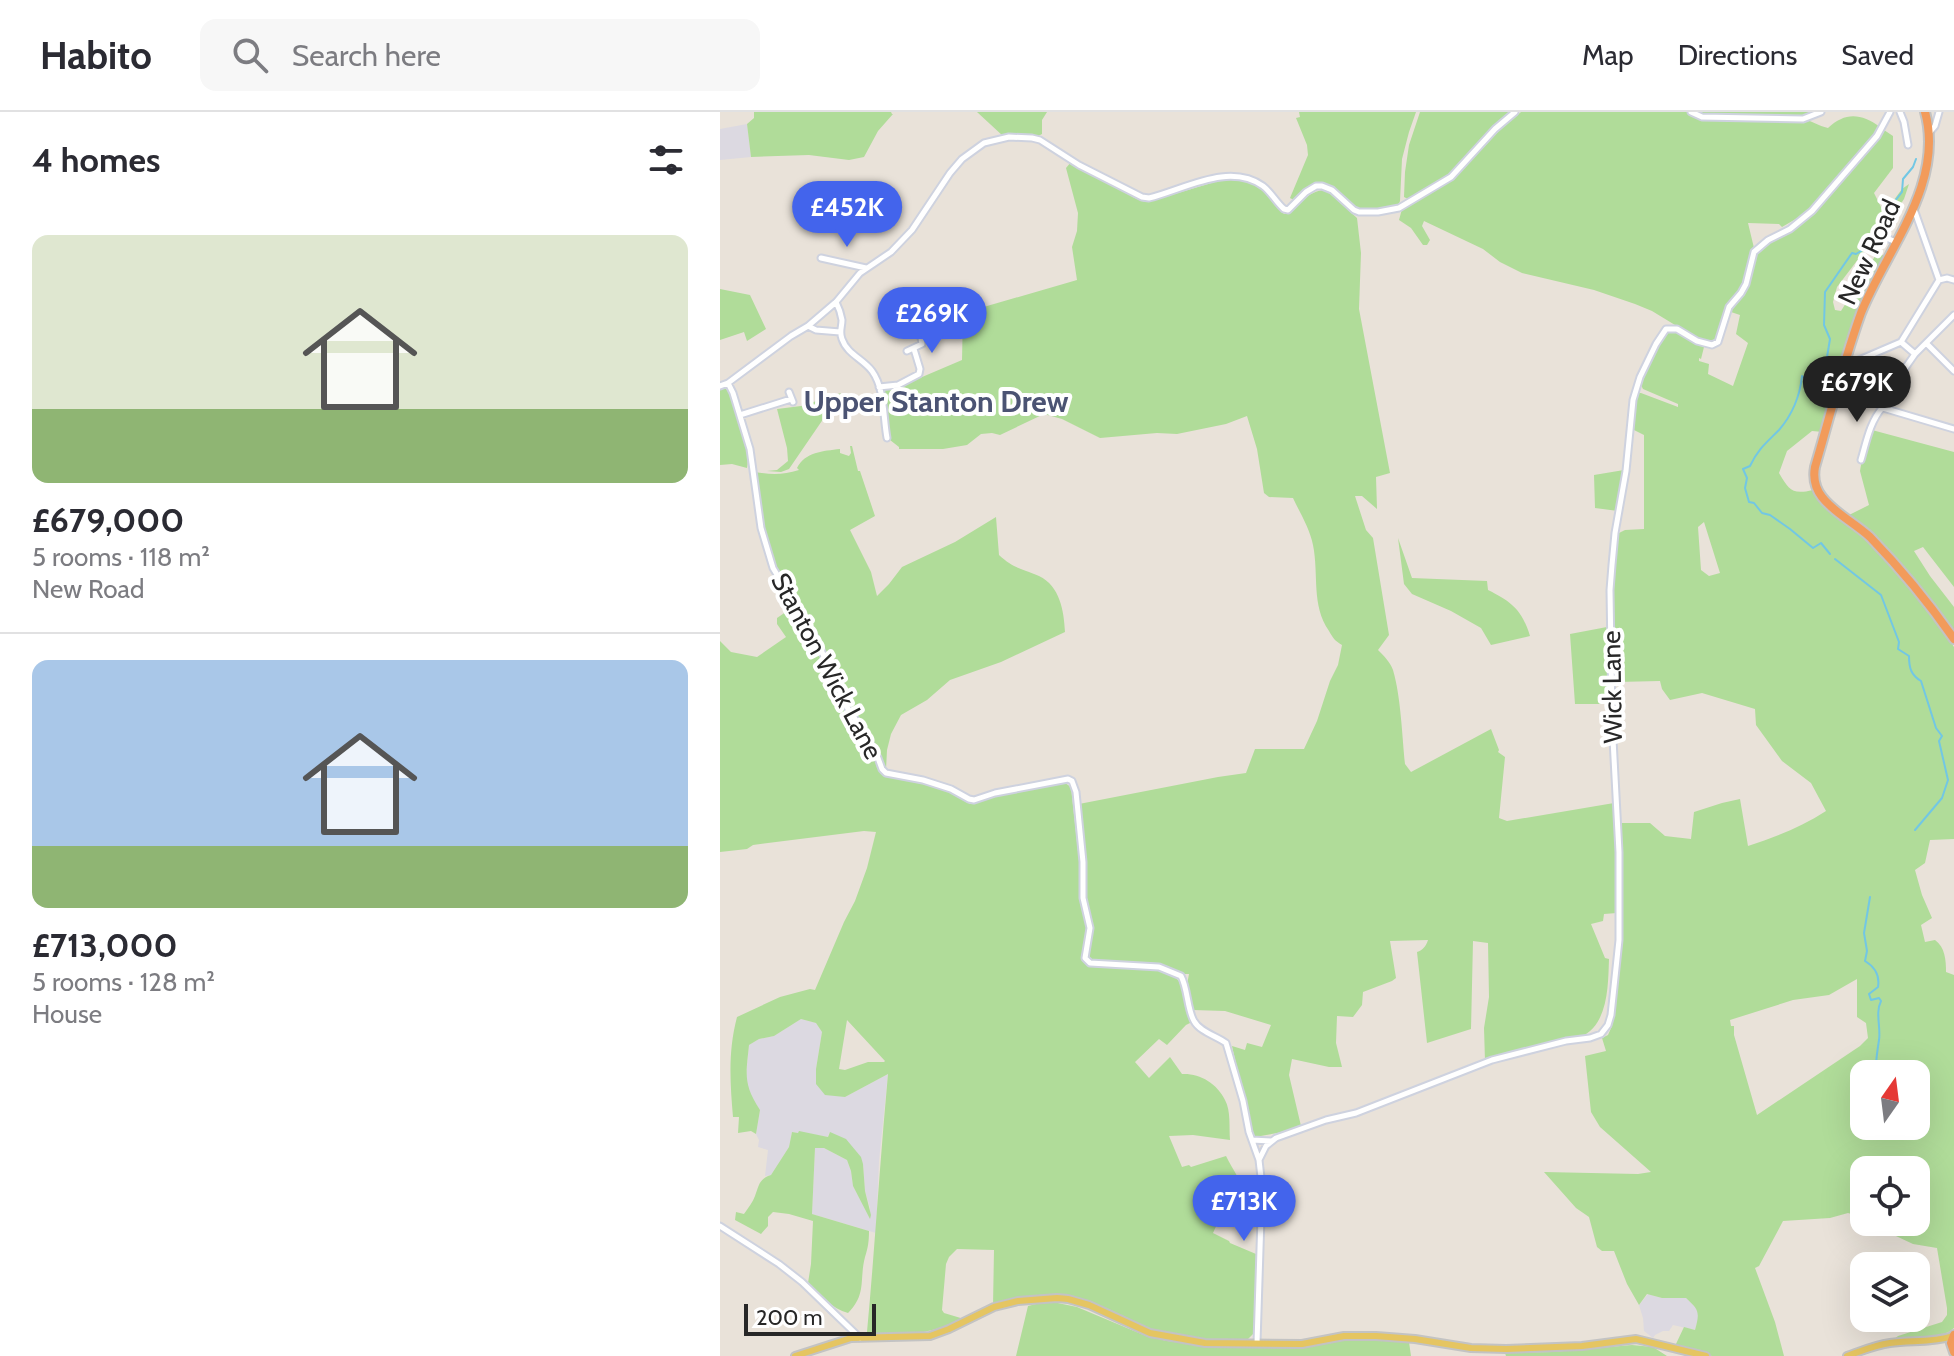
<!DOCTYPE html>
<meta charset="utf-8">
<style>
body{margin:0;font-family:Cabin,sans-serif;background:#f7f7f7;color:#2b2b33;height:100vh;display:flex;flex-direction:column;font-size:30px;white-space:nowrap}
*{box-sizing:border-box;margin:0}
p{font-size:26px;color:#7c7c81}
.icon{flex:none;width:44px;height:44px;fill:none;stroke:currentColor;stroke-width:2;stroke-linecap:round;stroke-linejoin:round}
.map{position:relative;flex:1;overflow:hidden}
.details{display:flex;flex-direction:column;background:#fff;width:720px}
.details>*{flex:none}
.needle{width:52px;rotate:14deg}
.buttons{position:absolute;left:1130px;top:948px;display:grid;gap:16px}
.buttons a{display:grid;place-items:center;width:80px;height:80px;border-radius:16px;background:#fff;box-shadow:0 8px 32px #0002;font-size:40px}
.scale{position:absolute;left:24px;bottom:20px;width:132px;box-sizing:border-box;padding-left:8px;border:4px solid #272727;border-top:0;font-size:22px;line-height:28px;white-space:nowrap;color:#272727;-webkit-text-stroke:6px #fff;paint-order:stroke}
.price{position:absolute;translate:-50% -68px;padding:0 18px;border-radius:28px;background:#4364ec;color:#fff;font-size:26px;line-height:52px;filter:drop-shadow(0 2px 4px #0008)}
.price::after{content:'';position:absolute;left:50%;top:48px;width:24px;height:18px;margin-left:-12px;background:inherit;clip-path:polygon(0 0,100% 0,50% 100%)}
.price.current{background:#222;color:#fff}
ul{padding:0;list-style:none}
li{display:grid;align-content:center;gap:16px;height:424px;padding:0 32px}
li+li{border-top:2px solid #e1e1e2}
li span{display:grid;place-items:center;height:248px;border-radius:16px;color:#555}
li>.icon{margin-inline-start:auto}
span .icon{width:144px;height:144px;fill:#fffc;stroke-width:1}
li b{font-size:34px}
h2{display:flex;justify-content:space-between;align-items:center;height:96px;padding:0 32px;font-size:34px}
header{display:flex;align-items:center;gap:48px;box-sizing:border-box;height:112px;padding:0 40px;background:#fff;border-bottom:2px solid #e1e1e2}
header strong{font-size:38px}
nav{display:flex;gap:44px;margin-inline-start:auto;font-size:28px}
.search{width:560px;height:72px;background:#f7f7f7;display:flex;align-items:center;gap:20px;box-sizing:border-box;padding:0 28px;border-radius:16px;color:#7c7c81;font-size:30px}
main{display:flex;flex:1;min-height:0}
.map>svg:first-child{display:block}
.industrial{fill:#dcd9e1}
.green{fill:#b0dc99;fill-rule:evenodd}
.lines{fill:none;stroke-linecap:round;stroke-linejoin:round}
.stream{stroke:#72c7e4;stroke-width:2}
.minor-casing{stroke:#ced2df;stroke-width:9}
.major-casing{stroke:#c3c3c3;stroke-width:10}
.highway-casing{stroke:#c3c3c3;stroke-width:12}
.minor{stroke:#fff;stroke-width:5}
.major{stroke:#e5c561;stroke-width:6}
.highway{stroke:#f29b5b;stroke-width:8}
.labels{text-anchor:middle;dominant-baseline:central;stroke-width:8;stroke-linejoin:round;paint-order:stroke}
.street-label{font-size:26px;fill:#272727;stroke:#fff}
.quarter-label{font-size:30px;font-weight:bold;fill:#4b5373;stroke:#fff}
</style>
<header>
<strong>Habito</strong>
<div class="search"><svg class="icon" aria-label="search" viewBox="0 0 24 24"><circle cx="10" cy="10" r="6"/><path d="M15 15l6 6"/></svg>Search here</div>
<nav><a>Map</a><a>Directions</a><a>Saved</a></nav>
</header>
<main>
<section class="details">
<h2>4 homes<svg class="icon" aria-label="filters" viewBox="0 0 24 24"><path d="M4 7h16M4 17h16"/><circle cx="9" cy="7" r="2"/><circle cx="15" cy="17" r="2"/></svg></h2>
<ul>
<li><span style="background:linear-gradient(#dfe7d0 70%,#8fb573 0)"><svg class="icon" aria-label="home" viewBox="0 0 24 24"><path d="M3 11l9-7 9 7M6 9v11h12V9"/></svg></span><div><b>£679,000</b><p>5 rooms · 118 m²</p><p>New Road</p></div></li>
<li><span style="background:linear-gradient(#a9c7e8 75%,#8fb573 0)"><svg class="icon" aria-label="home" viewBox="0 0 24 24"><path d="M3 11l9-7 9 7M6 9v11h12V9"/></svg></span><div><b>£713,000</b><p>5 rooms · 128 m²</p><p>House</p></div></li>
</ul>
</section>
<div class="map">
<svg width="1234" height="1244" viewBox="0 0 1234 1244">
<rect width="100%" height="100%" fill="#e9e2d9"/>
<path class="industrial" d="M27,12l4,33 -31,3v-31z
M81,907l15,4 6,9 -6,37 29,28 43,-23 -9,87 -3,72 -64,-19 3,-66h9l23,12 4,11 2,15 17,32v-10l-5,-17 -2,-27 -34,-31 -1,4 -29,-5 -1,1 -6,-1 -3,15 -18,28 -6,1 3,-26 -10,-3 1,-7 -3,-6 4,-24 -11,-16 -3,-18 3,-31 10,-6 15,-3z
M928,1182l14,4h24l11,10 2,8 -4,14 -22,-5 -4,6h-6l-8,4 -2,3 -9,-7 -1,-13 -4,-13z"/>
<path class="green" d="M34,0h137l1,2h1l-15,17 -14,26 -15,3 -40,-5 -58,2 -4,-33 7,-6z
M257,0h70l-5,8v14l-6,3 -33,-1z
M579,0h117l-7,20 -7,27 -2,42 -2,5 -38,4c-27,-20 -35,-39 -66,-10l-4,-2 18,-43 -1,-10 -11,-27 4,-1z
M700,0h92l-61,62 -41,26 -6,-3 1,-25 4,-27z
M801,0h166l11,7h6l-2,-3 -10,-4h127l-16,7c10,2 15,7 25,9 17,-16 33,-15 52,-1l-4,7 -66,74 -9,8 -19,11 -3,-3 -31,-1 6,25 -10,34 -20,31 -7,27 -6,3 -13,-4 -46,-28 -17,-7 -41,-14 -72,-17 -22,-11 -17,-13 -59,-28 -2,5 8,14 -3,5h-4l-12,-17 -12,-8 3,-11 31,-17 20,-13 48,-50z
M1164,18l9,6v32l-19,25 9,18 2,1 17,-23 7,-5 -5,15 -14,21 -15,17 -38,50 -4,15 2,8 6,1 36,-58 8,3 -62,176 -11,-1 -25,20 -8,22c10,17 13,22 34,17 51,48 104,97 141,157v192l-24,1 -5,23 -10,7 7,25 10,23 -11,7 4,17 10,-2c10,7 11,20 11,32l8,3v353c-15,13 -41,10 -60,11l4,-3 44,-14 5,-7v-7l-10,-60 -24,-4 -47,-22h50v-52h-52v51l-9,-6 -7,-2 -18,5 -47,3 -24,45 -4,2 20,54 9,34h-72l-37,-10 9,-19 11,3c5,-18 4,-20 -9,-32h-24l-15,-4 -8,11 -12,-21 -13,-33h-12l-5,-4 -8,-30 -13,-9 -32,-36 94,2 13,-2 -51,-45 -9,-15 -6,-56 21,-5 -4,-13 6,-3 4,-9 11,-100 -2,-103h29l15,13 26,3 3,-27 28,-9 18,-4 8,47c28,-9 53,-19 78,-35l-15,-28 -29,-22 -26,-36 -1,-16 -53,-16 -32,7 -8,-11 -2,-8 -43,1 -6,-9 -1,28 -3,3h-32l-5,-70 37,-7 2,2 8,-95 8,-4 19,-1v-94l-12,-6 6,-36h3l37,14v-3l-35,-15 -2,-4 16,-37 11,-15 9,-1 27,15 -3,12 -2,-1v3l10,3 -1,10 25,12 15,-43 -12,-9 4,-19 -9,-3 1,-6 10,-11 14,-42 15,-13 24,-11 18,-16 66,-74zM984,410l16,51 -11,3 -8,-6 -3,-43zM1137,867v38l9,6 2,15 -8,8 -103,69 -23,-80v-9h-3l-1,-6 63,-20 36,-5zM1144,962h52v52h-52z
M351,50c14,8 28,15 42,22 12,6 21,17 35,18l70,-21 19,-3 9,2 17,10 21,24c16,-6 22,-24 42,-24l31,28 4,35 -2,56 31,164 -14,4 1,32 -15,-13h-7l11,34 7,8 16,97 -11,15c6,6 12,12 15,20 8,27 9,66 12,94l6,8 80,-43 8,21 -1,2 7,5 -6,61 8,3 107,-18 3,48v62l-13,1 -1,7 -12,3 14,34 4,1c-1,25 0,65 -28,78 -6,3 -17,2 -24,3 -25,6 -48,13 -72,21l-1,-33 5,-31 -1,-54 -15,-2 -2,88 -44,14 -10,-91c6,-2 9,-6 11,-12l-38,1 6,37 -4,3 -29,11 -1,13 -9,12 -16,-1 -1,27 6,24h-13l-37,-8 -3,16 12,51 -18,6 -28,5 -3,-3 -20,-88 13,4 2,-7 15,4 9,-22 -46,-14 -32,-1 -6,-25 2,-11h-8l-22,-9 -64,-3 -5,-4 -11,-154 139,-27 28,-4 9,-24h49l13,-28 13,-40 8,-16 4,-20c-7,-4 -9,-7 -13,-14 -18,-26 -10,-56 -16,-86 -3,-16 -13,-32 -20,-47l-24,-1 -5,-4 -7,-44 -10,-33 -21,8 -49,10 -20,-1 -57,5 -38,-19 -18,-5 -44,21 -8,-2 -11,1 -14,11 -24,4h-44v-2l-9,-7 -7,-50 11,-1 68,-29 1,-47 114,-33 -5,-33 5,-16 1,-18 -12,-45z
M0,177l30,6 16,34 -19,12 -3,-9 -24,8z
M0,277h6l5,5c6,21 20,54 16,74l-15,-4 -12,1z
M121,281l-52,76 -8,3 -14,-1 10,-1 11,-9 -1,-13 -10,-39 24,-3z
M1152,318l82,22v135l-31,-40 -9,4 16,25 24,31v25l-70,-86 -35,-31 20,-10 -9,-34 2,-12z
M130,334h2l6,25h2l15,45 -25,14 21,42 6,24 12,-12 13,-17 53,-25 41,-25 3,38c15,14 22,13 40,21 21,10 25,35 26,56l-64,30 -51,18 -23,20 -26,15 -10,19 -4,16 -1,20 -38,-64 -30,-70 -44,-70 -11,-38 -8,-56c17,3 28,3 44,-2l-2,-2c8,-16 26,-17 43,-19v4l9,3 2,-3z
M904,358l-6,41 -23,-3 -1,-33z
M678,426l14,40 75,3 1,9c24,12 34,20 42,46l-39,9 -10,-17 -30,-17 -39,-17 -8,-10z
M73,495l19,32 33,73 31,49 1,7 8,8 51,11 19,7 15,10 28,-8 67,-13 6,4 9,83 1,32 5,25 -3,29 4,8 4,2c19,2 75,-1 87,14 4,4 10,35 12,43l-4,2 -19,20 -8,-6 -24,23 14,16 21,-21 12,17c17,-1 35,9 43,26 6,11 4,27 5,40l-37,-5 -24,1 13,31 7,-2 2,2 35,-11c12,24 22,28 7,53l-8,-2 -12,26 16,8 1,2 26,11 -2,73 -1,7 -5,5h-42l-55,-9 -83,-34h-41l-18,4 -16,6 1,-56 -37,-1 -8,8 -3,7 -4,46 2,3 20,6c-34,15 -59,18 -97,13 8,-86 13,-172 21,-258l-43,23 -20,-2 -9,-11v-15l6,-37 -6,-9 -15,-4 -27,17 -15,3 -10,6c-3,30 -6,39 11,65l-4,24 -5,-3 -13,2 1,-16h-6c-3,-35 -5,-66 4,-100l43,-20 30,-8 5,1 29,-68 11,-21 12,-33 9,-36 -12,-1 -111,14 -6,4 -27,3v-211l11,11 26,5 29,-20 -9,-13v-6zM127,908l38,41 -1,1h-16l-23,8 -6,-1z
M79,1019l29,6 2,-5 16,7 15,18 2,7 2,27 6,24 -1,4 -17,-33 -2,-15 -4,-11 -23,-12h-9l-3,66 57,17c0,10 -1,17 -4,26 -6,23 2,37 -17,56 -16,-4 -28,-19 -40,-30l3,-19 2,-43 -24,-7 -16,-2 -5,5v9l-7,8 -26,-14 1,-8 8,2c4,-6 9,-12 11,-18 4,-11 4,-17 16,-21l18,-28 3,-15 6,1z
M328,1189l29,6 69,29 21,5 46,5 83,2 54,-9 59,3 2,14h-395l12,-50z
M912,1233l21,2 14,9h-161l-1,-3 47,-1z"/>
<g class="lines">
<path class="stream" d="M1110,442l-9,-11 -8,5 -23,-19 -20,-14 -8,-2 -8,-10 -5,-1 -4,-14 2,-10 -4,-9 7,-3c8,-17 16,-23 29,-36 13,-15 21,-35 23,-54l5,4 19,-17 4,-24 -6,-14 1,-33 27,-39 4,1 5,-3 19,-26 1,-9 14,-15 7,-9 1,-13 10,-12 3,-8
M1115,447l46,36 18,47 -1,7 11,7c0,12 2,19 12,25l15,47 6,8 -3,5 9,39 -6,18 -27,32
M1150,785l-6,36 3,18 -2,10c10,6 15,14 13,26l-9,7 2,6 8,-2 2,3c-6,12 0,26 -2,39 -2,12 -3,22 -4,34
M1138,1023l6,-11"/>
<g class="minor-casing">
<path id="minor" d="M971,0l11,5 101,2 18,-7
M1180,0l4,10 4,23
M1210,20l5,-6 4,-14
M1194,97l25,71
M1172,106l-8,19 12,5
M101,146l45,10
M1219,168l-38,62 14,12 39,-39
M1219,168l8,-2 7,2
M116,190c3,6 5,12 6,18 0,7 -3,12 0,19 5,15 21,20 30,32 13,18 11,46 15,67
M88,214l8,4 24,2
M1206,231l28,28
M187,239l15,-7 -1,-6
M1195,242l-33,47 1,7 71,21
M1125,254l56,-24
M8,271l5,10 17,56 11,79 12,40 43,71 32,70 14,20 16,29 4,11 4,4 37,7 28,9 18,10 5,1 21,-7 73,-14 4,2 4,11 7,70v36l7,30 -5,30 5,5 69,4 22,9c7,13 6,33 13,45 6,11 23,15 32,22l17,58 6,31 10,28 3,26 -5,157
M0,274l8,-3 63,-47 17,-10 28,-24 24,-29 31,-21 21,-22 38,-57 12,-14 22,-16 25,-6 23,1 8,2 39,25 63,32 7,1c36,-9 80,-36 114,-12 8,6 13,16 21,23l4,1 18,-18 10,-6h6l10,4 22,20 5,2h19l21,-4 52,-31 44,-48 20,-17
M159,275l19,-2 21,-11 1,-5 -6,-20
M69,280l4,10
M20,303l51,-16
M1141,348c5,-17 9,-39 22,-53
M532,1028l19,1
M539,1048l7,-14 10,-8 50,-18 30,-7 136,-53 74,-19 24,-3 11,-4 7,-9 3,-10 8,-75v-88l-7,-132 -2,-130 2,-25 3,-32 11,-62 7,-71 7,-23 16,-33 10,-15h11l20,12 15,4 6,-3 11,-35 12,-14 5,-9 8,-32 14,-12 22,-11 22,-18 65,-75 13,-24
M0,1114l59,38 23,18 58,56"/>
</g>
<g class="major-casing">
<path id="major" d="M75,1244l56,-18 79,-2 19,-7 45,-22 24,-6 39,-3 11,1 21,6 61,28 55,10 97,1 42,-8h32l39,3 56,9 35,1 76,-3 54,-7 70,17
M1127,1244c14,-5 28,-11 43,-13 21,-3 42,0 63,-7"/>
</g>
<g class="highway-casing">
<path id="highway" d="M1205,0c20,72 -39,138 -64,201 -18,50 -31,103 -46,154 -2,11 0,21 7,30 12,16 33,26 48,40 30,31 59,66 84,102
M1234,1223l-3,8 3,9"/>
</g>
<use href="#minor" class="minor"/>
<use href="#major" class="major"/>
<use href="#highway" class="highway"/>
</g>
<g class="labels">
<g class="street-label">
<text transform="translate(1149 140) rotate(-65)">New Road</text>
<text transform="translate(107 554) rotate(62)">Stanton Wick Lane</text>
<text transform="translate(892 575) rotate(-91)">Wick Lane</text>
</g>
<g class="quarter-label">
<text x="216" y="289">Upper Stanton Drew</text>
</g>
</g>
</svg>
<div class="buttons">
<a><svg class="needle" viewBox="-14 -14 28 28"><path d="M0-13l5 13h-10z" fill="#e53935"/><path d="M0 13l5-13h-10z" fill="#7c7c81"/></svg></a>
<a><svg class="icon" aria-label="locate" viewBox="0 0 24 24"><circle cx="12" cy="12" r="6"/><path d="M12 2v4M12 18v4M2 12h4M18 12h4"/></svg></a>
<a><svg class="icon" aria-label="layers" viewBox="0 0 24 24"><path d="M12 4l9 5-9 5-9-5zM3 14l9 5 9-5"/></svg></a>
</div>
<div class="scale">200 m</div>
<b class="price" style="left:127px;top:137px">£452K</b>
<b class="price" style="left:212px;top:243px">£269K</b>
<b class="price current" style="left:1137px;top:312px">£679K</b>
<b class="price" style="left:524px;top:1131px">£713K</b>
</div>
</main>
